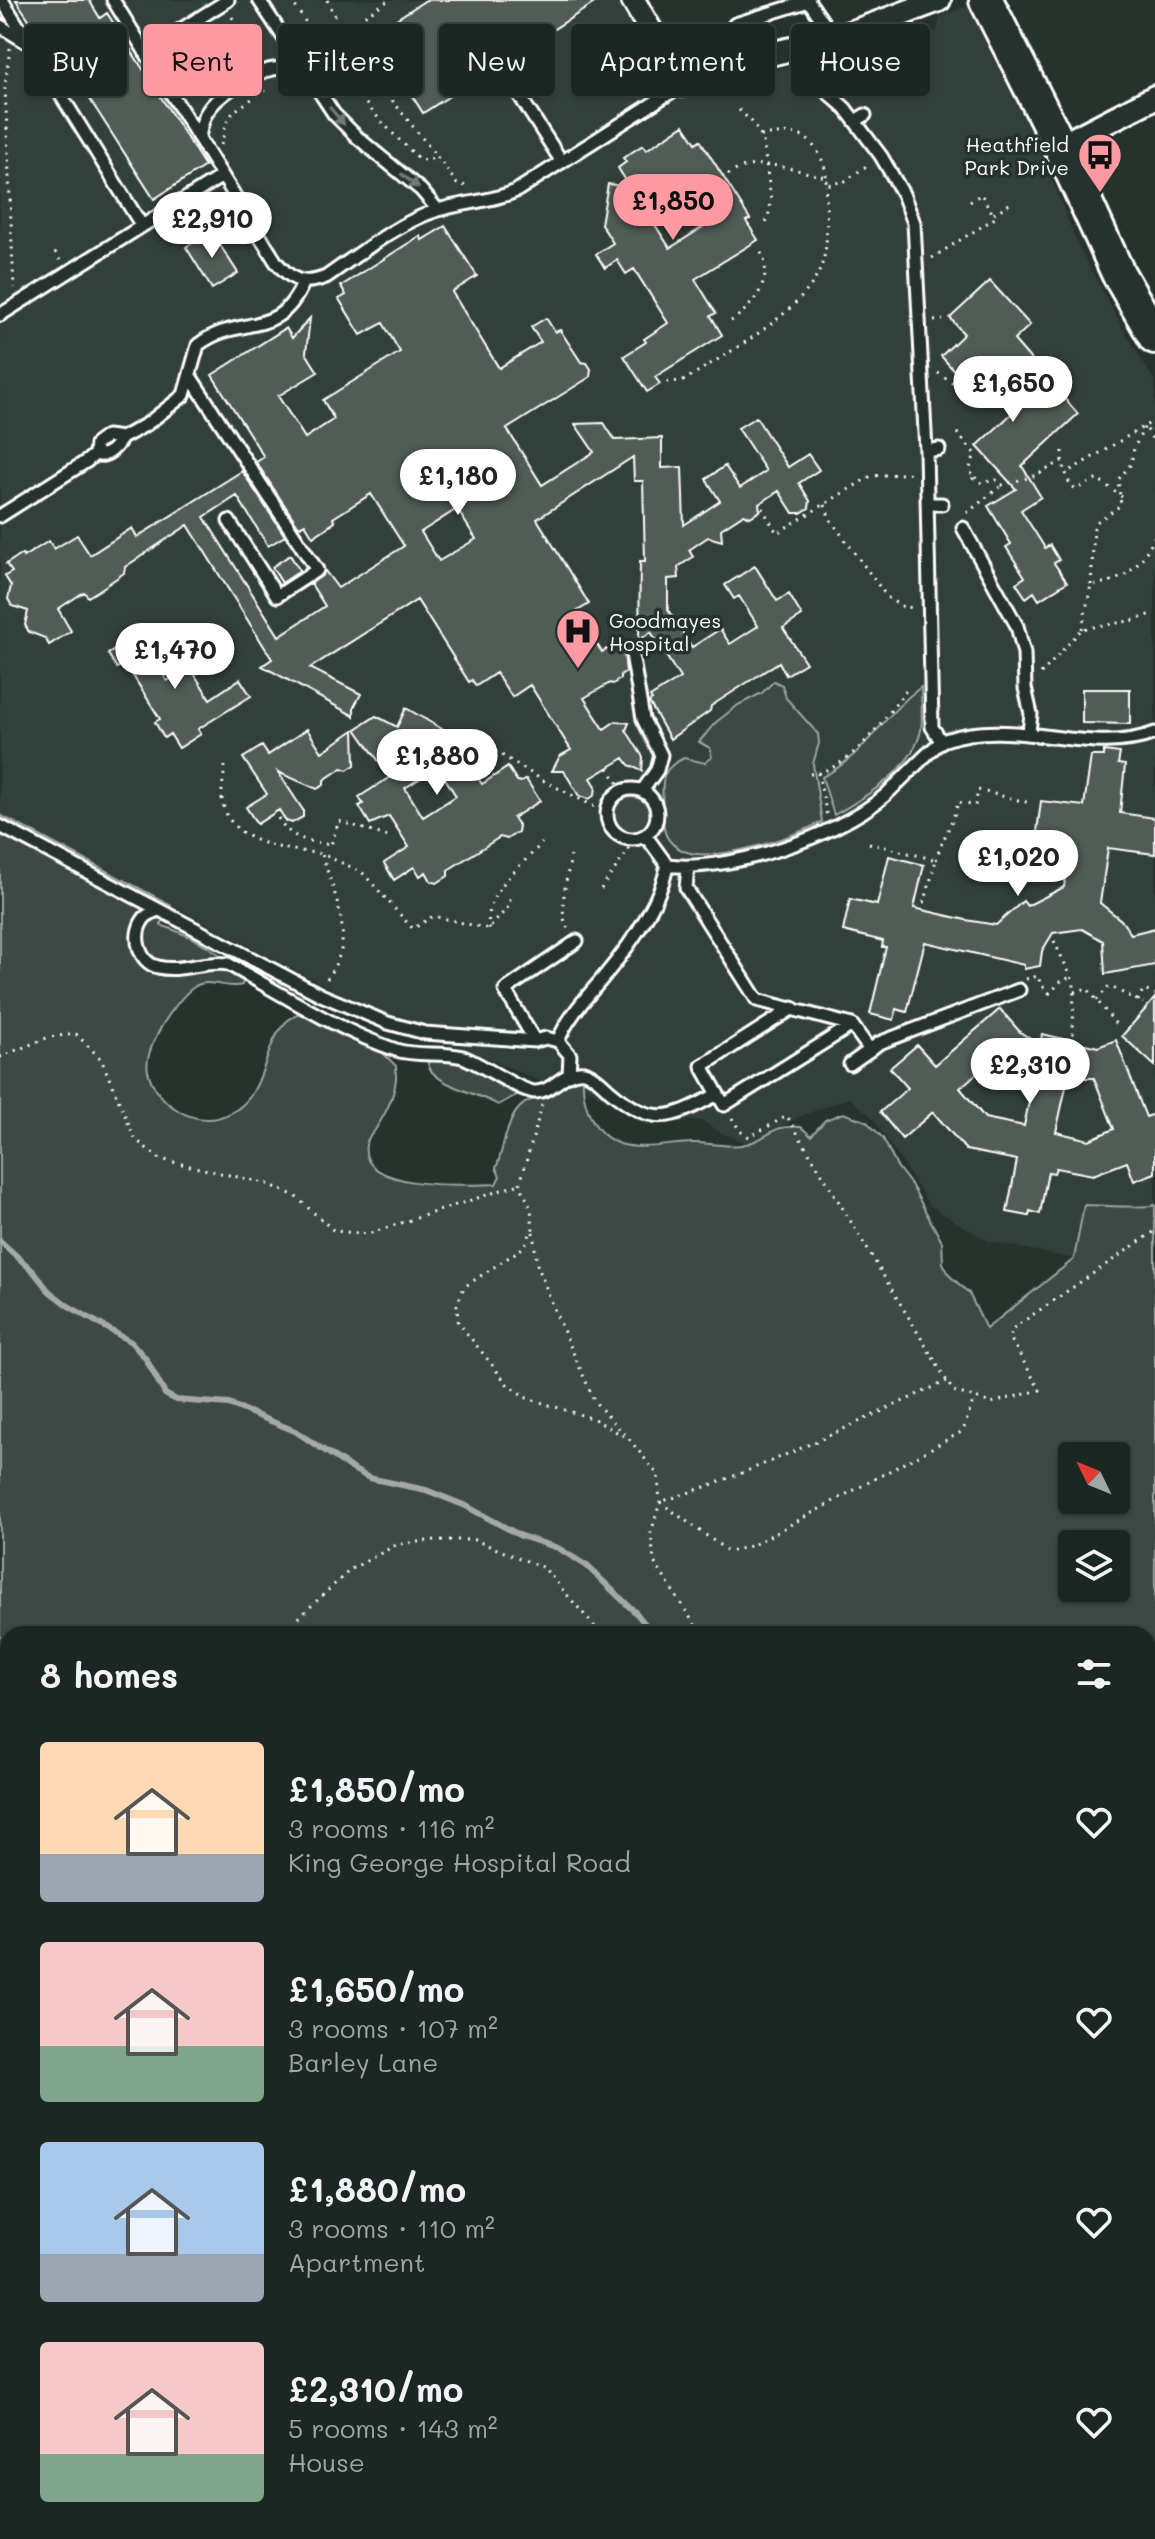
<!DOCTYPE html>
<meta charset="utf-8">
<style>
body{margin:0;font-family:Mali,sans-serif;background:#29322f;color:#f1f3f6;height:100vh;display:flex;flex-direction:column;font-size:30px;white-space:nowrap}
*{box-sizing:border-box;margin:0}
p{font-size:26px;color:#a0a5a5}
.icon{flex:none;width:44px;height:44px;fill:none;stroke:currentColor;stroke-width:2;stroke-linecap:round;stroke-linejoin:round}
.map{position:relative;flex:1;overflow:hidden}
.side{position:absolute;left:0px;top:1626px;width:1156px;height:914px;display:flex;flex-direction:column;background:#1c2622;border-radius:24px 24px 0 0;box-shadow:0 2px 6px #0004,0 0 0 2px #3a4340}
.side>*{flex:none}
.hud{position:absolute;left:24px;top:24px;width:1108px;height:72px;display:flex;gap:16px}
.needle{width:52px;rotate:313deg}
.tools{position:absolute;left:1058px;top:1442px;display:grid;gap:16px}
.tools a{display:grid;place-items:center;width:72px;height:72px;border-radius:8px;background:#1c2622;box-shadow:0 2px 6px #0004,0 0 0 2px #3a4340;font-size:40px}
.price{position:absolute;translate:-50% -68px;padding:0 18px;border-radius:28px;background:#fff;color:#222;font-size:26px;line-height:52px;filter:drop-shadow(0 2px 4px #0008)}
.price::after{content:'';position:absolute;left:50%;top:48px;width:24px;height:18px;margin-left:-12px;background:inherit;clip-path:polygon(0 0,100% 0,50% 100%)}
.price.selected{background:#ff9aa2;color:#111}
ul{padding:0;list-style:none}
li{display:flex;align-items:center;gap:24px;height:200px;padding:0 40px}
li span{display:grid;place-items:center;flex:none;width:224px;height:160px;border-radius:8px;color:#555}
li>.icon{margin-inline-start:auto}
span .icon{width:96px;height:96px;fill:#fffc;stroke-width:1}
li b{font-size:34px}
h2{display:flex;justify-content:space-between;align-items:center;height:96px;padding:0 40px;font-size:34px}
.pill{padding:0 28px;border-radius:8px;background:#1c2622;box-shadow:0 2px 6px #0004,0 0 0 2px #3a4340;font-size:28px;line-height:72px}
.pill.selected{background:#ff9aa2;color:#111}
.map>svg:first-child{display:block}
.built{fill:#333f3a}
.green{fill:#3e4944;stroke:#9ea4a2;stroke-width:2;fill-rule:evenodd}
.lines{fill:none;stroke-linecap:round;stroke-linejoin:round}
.stream{stroke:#a4a9a7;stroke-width:6}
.building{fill:#515c57;stroke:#fff;stroke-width:2;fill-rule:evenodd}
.lane-casing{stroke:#fff;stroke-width:17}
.street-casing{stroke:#fff;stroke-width:28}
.secondary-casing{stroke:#fff;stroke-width:38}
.path{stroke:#fff;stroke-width:3;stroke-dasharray:2 6;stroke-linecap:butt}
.lane{stroke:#26332d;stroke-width:11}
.street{stroke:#26332d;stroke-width:22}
.secondary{stroke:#26332d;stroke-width:32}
.oneway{fill:#727a76}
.labels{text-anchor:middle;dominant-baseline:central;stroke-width:7;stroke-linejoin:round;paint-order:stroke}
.poi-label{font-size:20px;fill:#fff;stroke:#26332d;text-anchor:end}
</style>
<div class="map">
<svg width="1155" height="2539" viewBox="0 0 1155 2539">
<rect width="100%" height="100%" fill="#26332d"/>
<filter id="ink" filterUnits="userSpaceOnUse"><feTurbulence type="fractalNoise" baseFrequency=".0125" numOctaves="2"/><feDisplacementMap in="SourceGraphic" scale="16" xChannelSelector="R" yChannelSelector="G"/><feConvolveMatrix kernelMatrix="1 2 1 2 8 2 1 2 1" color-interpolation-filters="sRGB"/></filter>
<g filter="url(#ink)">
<path class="built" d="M0,0h650l58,92 56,-19 100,-27 16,5 56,-20 5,-15 26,-10 71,141 41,100 43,80 33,55v823l-10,4 -17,-4 -54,54 -86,-18 -58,-35 -57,-88 -24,-20 -48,18 -52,28 -26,-10 -22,-14 -54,6 -64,-40 -25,3 -221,-97 -337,-177z"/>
<path class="green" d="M774,681l8,4 4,13 32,36 1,9 -6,21 9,58c-30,15 -106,42 -138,29 -7,-3 -15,-9 -18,-16 -4,-8 -5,-54 -1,-61 4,-8 11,-12 19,-16l21,5 7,-6 -2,-9 -11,-6 16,-19 23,-18 24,-12z
M921,687c0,14 2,29 0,43 -8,39 -55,67 -87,85l-12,-38c44,-22 61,-63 99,-90z
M614 815a18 18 0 1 1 36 0a18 18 0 1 1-36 0Z
M0,815l171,90 -10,20c33,12 62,26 83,54l-2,6c-16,5 -33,-8 -48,2 -18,12 -51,62 -46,84 4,17 14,29 28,38 11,8 27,12 41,9 52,-13 41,-66 69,-96 4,-4 12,-7 16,-10l55,30 24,9 15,15c2,24 -8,44 -21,64 -3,4 -9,10 -9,15 -8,47 103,40 130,39l4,-8 -4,-8c10,-23 10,-67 44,-70l4,-15 14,5 11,-10 14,1c-1,25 10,56 37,65 23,7 51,-1 74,-1 19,0 37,6 56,0 24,-8 20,-18 51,-16l10,9 14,-16 18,-7 23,8 17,17 13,27 16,21 30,56 1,21 7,13 19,17 17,36 88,-70 10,-54c16,0 61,4 71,0v1269l-7,6v-846h-1140v898h1121l8,7h-1137zM1072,1456h44v44h-44zM1072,1544h44v44h-44z
M436,1059l21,3 63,31 -22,12c-17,-11 -72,-22 -70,-44z"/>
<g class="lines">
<path class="stream" d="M0,1241l33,30 16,20 18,14 64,37 15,17 19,35 11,6 53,4 66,27 56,37 18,10 57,12 40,16 55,30 37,12 29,18 50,48 16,20
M1119,2532l4,7"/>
</g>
<path class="building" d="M16,0h73l11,18 7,-5 98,153 -51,33 -74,-115 -6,3z
M426,0h173l-176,113 -50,-79z
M684,125l12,18 4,-3 50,79 -4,2 12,19 -63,39 21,34 -5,3 11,19 -67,42 5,7 -13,8 -23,-36 22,-14 -2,-3 24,-16 -34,-54 -8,5 -9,-14 -12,8 -9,-14 17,-11 -12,-19 7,-40 22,3 -12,-19 8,-6 -3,-4 20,-13 3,5zM672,179l31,48 -33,21 -31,-48z
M445,226l32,50 -25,16 47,76 42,-26 -10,-15 15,-9 9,14 5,-2 21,32 6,1 4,6 -1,8 -83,52 35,56 52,-33 -19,-28 29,-1 11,17 47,-2v30l20,-1 2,58 36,-24 -14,-22 19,-13 15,22 26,-17 -28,-43 18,-11 32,50 20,-13 11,16 -20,13 11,18 -1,7 -8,5h-8l-14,-22 -20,13 1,7 -10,6 -6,-3 -23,15 1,12 -14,-4 -19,13 4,7 -15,10 1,11 -11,1v31l24,37 28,-18 10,15 28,-18 -19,-30 -5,3 -9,-14 30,-19 22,35 12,-7 13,22 -19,12 23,35 -20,12 -7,-13 -68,44 -1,5 -40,28 -21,-37 3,-2 -2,-3 30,-19 -29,-46 -12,8 1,-79h5l-2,-80h-9l-1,-24 -96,62 52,85 -13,8 26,40 16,-10 6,10 2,20 -6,4v3l-7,5 -3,-1 -26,15 20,31 12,-8 13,2 -3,7 17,27 -1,14 -13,-6 -5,-7 -33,20 5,8 -1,9 -6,4 -10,-3 -15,-25h-12l8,-15 11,-6 -41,-65 -18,12 -16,-24 -20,13 -4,-6 -3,2 -52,-82 -107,68 51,26 -7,13v9l-92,-50 10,-7 -84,-134 -63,42 -1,6 -23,16 -13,8 -4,-5 -26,17 13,22 -22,14 -4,-7 -16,-6 -4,-7 3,-14 -16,-5 -4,-7 3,-13 -6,-10 7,-4 -6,-8 16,-10 1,3 26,-16 5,8 23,-14 13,20 42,-27 5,9 105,-66 43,65 -17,10 -31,-50 -33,21 75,119 46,-30 -14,-22 14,-13 13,17 66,-42 -33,-52 -38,24 2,4 -22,15 -8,-13 -6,3 -43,-65 8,-5 -52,-82 74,-47 6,10 18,-20 -4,35 12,19 -40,24 27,42 29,-19 -11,-19 77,-48 -17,-29 -22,12 -22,-36 7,-4 -5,-9 79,-50 2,4zM457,509l19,30 -37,22 -18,-29z
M211,231l27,42 -26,16 -26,-42z
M990,281l40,44 -16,15 64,74 -56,52 19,31 -20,13 24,38 5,-3 9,15 -5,3 13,19 -28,18 -5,-8 -8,6 -10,-15 9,-6 -19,-30 5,-3 -23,-38 28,-17 -39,-43 43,-40 -36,-39 -18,17 -25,-28 23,-22 -14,-16z
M290,555l10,16 -18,12 -10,-16z
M152,627l9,15 -13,8 19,31 23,-14 20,32 30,-20 11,17 -53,33 3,5 -22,14 -9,-14 -6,4 -9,-16 5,-3 -35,-56 -8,5 -9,-14z
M1082,689h48v35l-48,-1z
M406,708l65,38 -10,6 21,32 26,-17 9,14 4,1 5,-3 14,22 -27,17 6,8 -1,6 -11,7 -7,-2 -52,33v6l-11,7 -6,-2 -5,-9 -6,4 -6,-9 -20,13 -10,-17 25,-16 -20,-31 -19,8 -11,-18 4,-2 -4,-7 31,-20 -34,-48 20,-13 21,11zM438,767l18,29 -33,21 -18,-29z
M307,729l15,23 32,-22 1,35 -8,5 -5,-2 -18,12v5l-7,4 -39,-17 25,38v7l-11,6 -6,-2 -7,-11 -22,14 -11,-17 21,-13 -24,-36 19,-12 6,9z
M1104,751l16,2 -2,11 7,1 -5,48 35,5v36l-47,-6 -8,55 21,17 10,14 24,-6v37l-50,9 -2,-33 -21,-12 -29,4 -11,18 -2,15 -16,3v-4l-99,-23 -18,70 -11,-3 -2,11 -24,-6 16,-67h-4l1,-6 -40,-10 7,-32 27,6 12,-49 35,9 -10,43 52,12 30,5 27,-24 4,5 37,-19 6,-44 -34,-4 5,-38 43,5 7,-50h13z
M1155,998v68l-33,-30z
M1000,1009l20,23 20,13 2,-11 56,13 18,-7 30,77 9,-3v59l-21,8 -7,-19 -34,13 -37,-7 -2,5 -6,-1 -8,42 -10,-3 -1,5 -22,-4 10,-52 -51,-10 -33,-38 -31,27 -22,-27 28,-24 -18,-20 27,-23 18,20zM1003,1050l32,22 -11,54 -39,-8 -25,-30zM1068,1078h26l20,51 -25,11 -33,-8z"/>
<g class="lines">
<g class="lane-casing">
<path id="lane" d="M2,0l140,226
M113,0l163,262c16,19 27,24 50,15 35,-24 71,-54 112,-67 26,-8 53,-8 78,-19l166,-106
M259,0l75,114 24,24 63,52 17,20
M808,0l26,38
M0,26l26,16
M794,48l7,21 44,39 36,48 22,38 11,29 12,228 6,276 9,14
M145,52l83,-52
M730,64c-4,-14 -6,-30 5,-40l74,-23
M519,95l43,67
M855,121l10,-6
M199,137c2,-8 3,-18 8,-25 10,-17 39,-34 58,-41 12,-4 26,-3 38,-1
M0,315l222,-139
M190,376l127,194 -40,26 -48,-75
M122,438l25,-14 37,-29 14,-50c41,-32 81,-3 106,-64
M926,451l13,-2
M95,454c12,5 21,-7 27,-16
M927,504h15
M0,516l87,-55 8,-7 1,-10 11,-8 15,2
M963,528l54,98 7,27 1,35 6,26 -2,18
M632,654l11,65 18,36 -4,15 -15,21
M607 814a25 25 0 1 1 50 0a25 25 0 1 1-50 0Z
M0,826l321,169 67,28 37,10 110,8 11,-3 12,3 12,14 -1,20
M646,836l21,29c61,8 169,-28 216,-68 11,-9 54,-55 62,-57 70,-24 146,18 210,-7
M688,868l-2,20 71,112 95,25 -128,80 -22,-39 91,-58
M158,910c-5,2 -12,5 -15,10 -11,16 -4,43 15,47 22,6 47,-7 70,-3 54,30 109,66 168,86 21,7 46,1 67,7 19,7 54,33 71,35 19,1 30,-23 50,-20 9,2 19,12 25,18 44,37 60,30 109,4
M852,1025l18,25 9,-7 140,-53
M535,1041l-30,-51 72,-49
M558,1041c10,-24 27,-42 44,-62 25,-30 59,-75 65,-114
M850,1064l20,-14"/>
</g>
<g class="street-casing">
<path id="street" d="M633,0l49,85c47,-26 101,-32 152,-47 36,-11 70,-25 105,-38
M1060,146l95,-49"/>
</g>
<g class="secondary-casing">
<path id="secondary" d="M986,0l74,146 58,127 37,64"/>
</g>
<path class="path" d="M291,0c38,58 77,114 130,160l18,-2
M327,0c32,68 87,123 130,184l14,3
M232,17l24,42
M10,48l-5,38 9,202
M311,50l78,-50
M739,110l13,12 11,19 8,58 -3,20 -5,8
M761,136c12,-1 28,-5 39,-1 14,6 26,27 26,42
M221,145l5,-19 7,-14 36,-25
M728,175c29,-21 67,-4 98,2v8l19,-4 23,-16
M970,202l11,-8 12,20
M55,252l5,8
M932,258l63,-40 -2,-4 18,-11
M731,321c22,-14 45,-43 29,-70
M934,321l9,-1
M938,373l26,18 14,-13 18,19 -5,5
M667,382l16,-1c40,-26 125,-70 139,-117 8,-23 3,-54 4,-79
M1155,420l-10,6 10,18
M957,433l18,21 -6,17 6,6 -4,3
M1063,451l-1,10 4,12
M975,477l4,6 17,-3 6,5 35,-10 25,-14
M825,505l5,14 57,78 13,9 15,2
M762,508l15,25 94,-57 42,-3
M967,513l35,-28
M1091,585l3,-57 4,-7 23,-16 -3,-25 13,-16 3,-16 11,-22 -79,47 4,12 6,4 22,-10 24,18
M1082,629l9,-44c38,-5 47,-17 64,-49
M1041,674l41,-45 53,-9 20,-7
M483,741l4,5 57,35 63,32
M225,766c-1,11 -5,27 -2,38 10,42 64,45 99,50
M608,768l15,23
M818,773l9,43
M810,774c42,-4 73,-55 98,-86
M278,818c14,23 29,22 53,27l8,-24 53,17
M869,843l67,17 -11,41 -7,5
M936,860c6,-21 17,-37 22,-58l17,4 3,-16 52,13
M601,889l26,-37 4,-12
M568,928c-11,-15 0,-54 3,-72
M489,929c-5,-38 30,-60 53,-86
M1054,941l20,42 -1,53
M327,979c6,-11 14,-22 15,-36 3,-29 -12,-61 -20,-89l40,18 51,57 20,-13 56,13 19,-22 3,-10
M1026,979l12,-3 2,7 13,14
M1075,992l12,-4 32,40
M1049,994l14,-15 8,-1
M1097,1000l12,-14 34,17
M1138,1001l5,-11 12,4
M0,1057l49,-20 27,-3 25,25 34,80 25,20 108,25 27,12 39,35 34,3 152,-50
M542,1105l-22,79 11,25 2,19 -9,19 -60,40 -7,18 1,17 50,63 19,13 67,21 35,20 29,36 2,27 -9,31 3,29 43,66 -1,6
M732,1118l8,13 9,6 38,-21 166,275 38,12 49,-13 -30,-52 2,-9 143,-98
M533,1232l4,32 19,50 39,88 31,34
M947,1381c-94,43 -187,90 -287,121l69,50 24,-7 210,-114 11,-33
M281,1634l70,-65 47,-25 38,-4h39l69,28 57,66
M841,2532l5,7
M154,2539l7,-7"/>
<use href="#lane" class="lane"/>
<use href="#street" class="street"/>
<use href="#secondary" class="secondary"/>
</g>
<defs><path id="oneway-solid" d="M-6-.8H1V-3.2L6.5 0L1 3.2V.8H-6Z" transform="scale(2)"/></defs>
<g class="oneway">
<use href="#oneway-solid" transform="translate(337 116) rotate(50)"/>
<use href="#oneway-solid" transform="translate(410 181) rotate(38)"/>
</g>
</g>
<defs>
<g id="bus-pin" transform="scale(2.3)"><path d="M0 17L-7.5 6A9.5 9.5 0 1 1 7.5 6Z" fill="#ff9aa2" stroke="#26332d"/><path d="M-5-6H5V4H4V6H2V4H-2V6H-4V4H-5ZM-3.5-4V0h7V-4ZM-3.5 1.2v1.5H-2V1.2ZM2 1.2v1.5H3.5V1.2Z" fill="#111"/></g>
<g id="hospital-pin" transform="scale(2.3)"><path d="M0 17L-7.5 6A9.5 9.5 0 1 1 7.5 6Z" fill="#ff9aa2" stroke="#26332d"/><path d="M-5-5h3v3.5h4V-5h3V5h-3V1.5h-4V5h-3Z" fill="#111"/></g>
</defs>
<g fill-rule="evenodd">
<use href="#bus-pin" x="1100" y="155"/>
<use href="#hospital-pin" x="578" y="631"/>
</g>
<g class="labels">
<g class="poi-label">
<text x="1069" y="144">Heathfield<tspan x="1069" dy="23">Park Drive</tspan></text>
<text x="609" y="620" text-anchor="start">Goodmayes<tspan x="609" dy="23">Hospital</tspan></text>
</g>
</g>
</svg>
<div class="tools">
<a><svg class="needle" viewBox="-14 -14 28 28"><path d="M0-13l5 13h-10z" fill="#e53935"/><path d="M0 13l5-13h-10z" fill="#a0a5a5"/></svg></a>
<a><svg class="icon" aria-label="layers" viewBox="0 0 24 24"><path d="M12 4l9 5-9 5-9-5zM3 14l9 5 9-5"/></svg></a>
</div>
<b class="price selected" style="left:673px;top:242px">£1,850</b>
<b class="price" style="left:212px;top:260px">£2,910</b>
<b class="price" style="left:1013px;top:424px">£1,650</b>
<b class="price" style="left:458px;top:517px">£1,180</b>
<b class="price" style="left:175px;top:691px">£1,470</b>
<b class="price" style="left:437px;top:797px">£1,880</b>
<b class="price" style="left:1018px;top:898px">£1,020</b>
<b class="price" style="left:1030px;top:1106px">£2,310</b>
<div class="hud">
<a class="pill">Buy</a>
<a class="pill selected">Rent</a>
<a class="pill">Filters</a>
<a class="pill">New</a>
<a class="pill">Apartment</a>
<a class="pill">House</a>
</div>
<section class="side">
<h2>8 homes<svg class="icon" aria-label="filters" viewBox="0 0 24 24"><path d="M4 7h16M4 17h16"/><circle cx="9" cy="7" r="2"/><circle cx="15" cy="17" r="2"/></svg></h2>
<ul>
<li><span style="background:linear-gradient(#ffd9b3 70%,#9aa5b1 0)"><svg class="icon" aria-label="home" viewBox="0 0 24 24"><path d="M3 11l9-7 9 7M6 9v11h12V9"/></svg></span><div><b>£1,850/mo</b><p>3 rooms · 116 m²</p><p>King George Hospital Road</p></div><svg class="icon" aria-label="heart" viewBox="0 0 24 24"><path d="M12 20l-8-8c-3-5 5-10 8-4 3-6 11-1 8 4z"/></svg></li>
<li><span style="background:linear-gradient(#f6c9c9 65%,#7fa58c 0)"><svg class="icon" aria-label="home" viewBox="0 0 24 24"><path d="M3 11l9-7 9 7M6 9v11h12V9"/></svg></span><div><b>£1,650/mo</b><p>3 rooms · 107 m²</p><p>Barley Lane</p></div><svg class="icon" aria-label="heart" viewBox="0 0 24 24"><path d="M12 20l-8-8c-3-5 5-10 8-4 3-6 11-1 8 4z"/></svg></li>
<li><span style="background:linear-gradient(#a9c7e8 70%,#9aa5b1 0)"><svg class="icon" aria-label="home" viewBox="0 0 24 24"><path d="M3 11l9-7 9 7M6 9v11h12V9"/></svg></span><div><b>£1,880/mo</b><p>3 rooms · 110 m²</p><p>Apartment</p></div><svg class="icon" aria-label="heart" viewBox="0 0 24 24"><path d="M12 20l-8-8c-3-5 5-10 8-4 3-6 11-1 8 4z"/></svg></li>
<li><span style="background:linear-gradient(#f6c9c9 70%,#7fa58c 0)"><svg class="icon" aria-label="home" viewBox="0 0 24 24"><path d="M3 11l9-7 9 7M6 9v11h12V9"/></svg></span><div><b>£2,310/mo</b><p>5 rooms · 143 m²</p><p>House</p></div><svg class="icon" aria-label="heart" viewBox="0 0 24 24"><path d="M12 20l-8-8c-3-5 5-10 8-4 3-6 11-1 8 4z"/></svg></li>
</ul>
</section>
</div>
